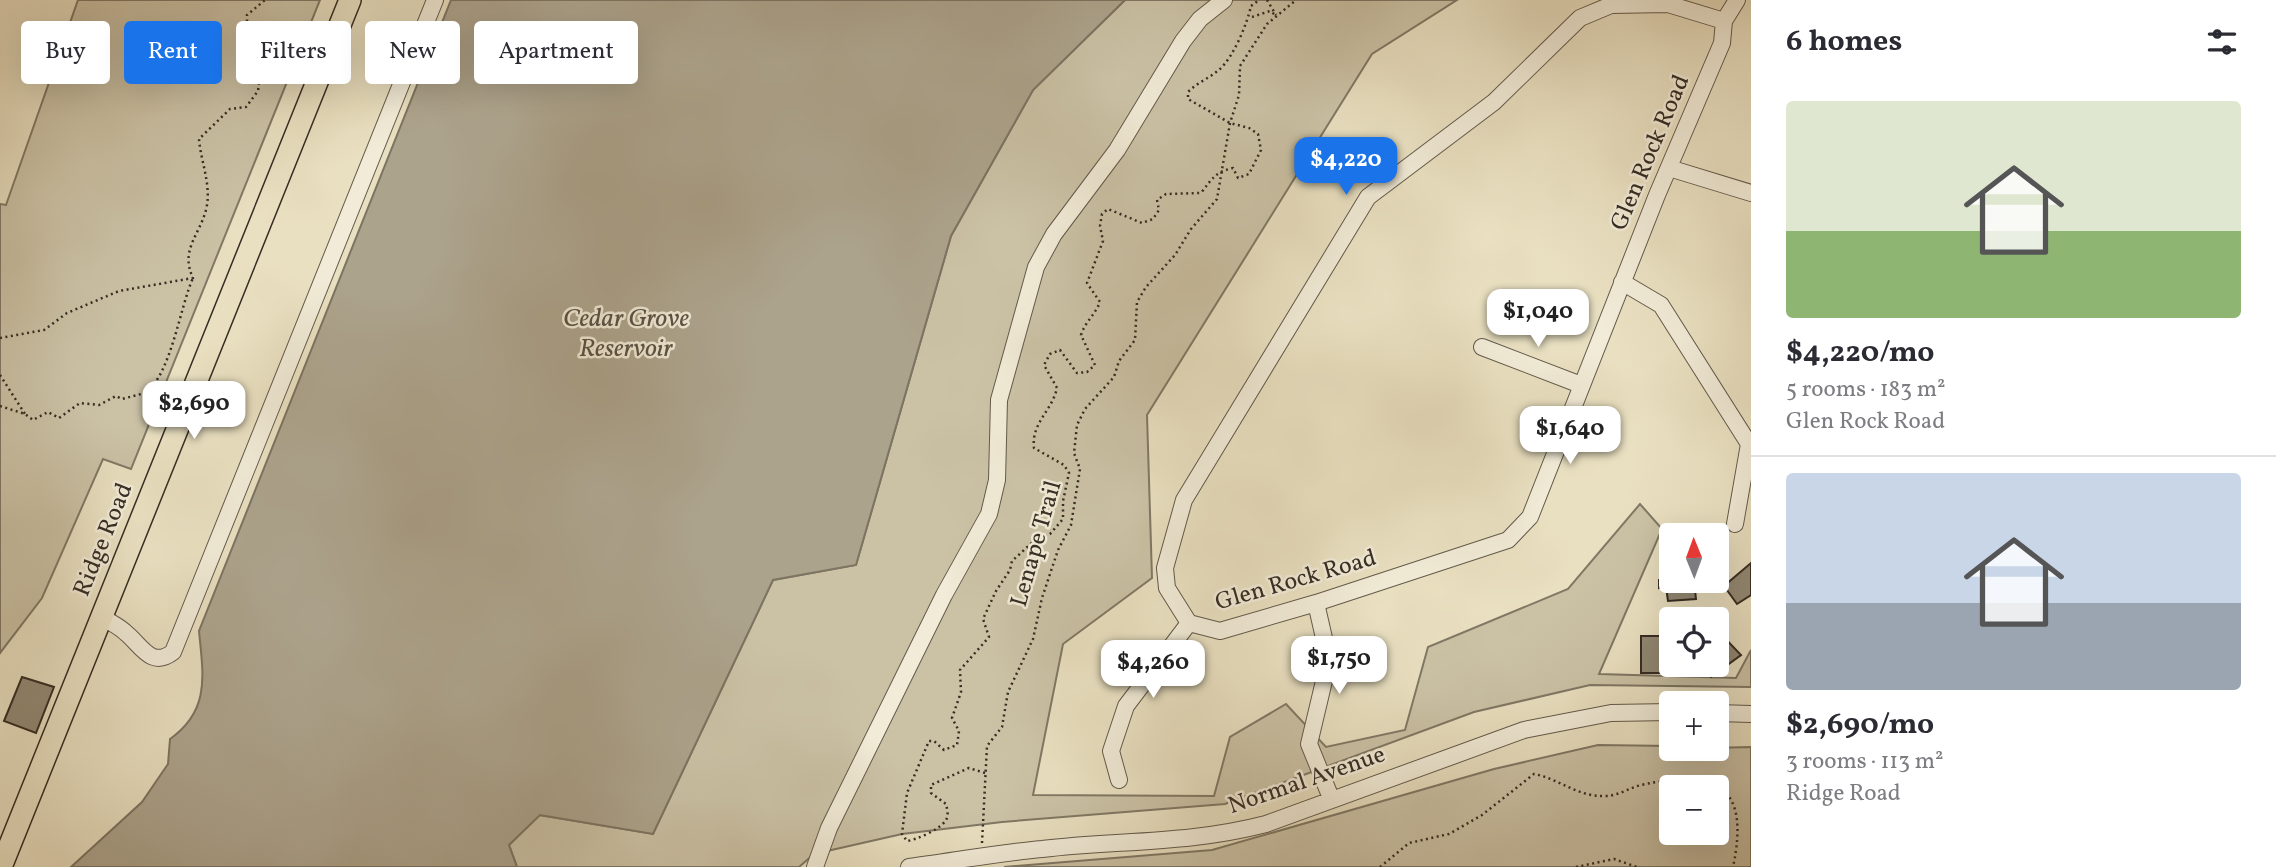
<!DOCTYPE html>
<meta charset="utf-8">
<style>
body{margin:0;font-family:Vollkorn,serif;background:#f7f7f7;color:#2b2b33;height:100vh;display:flex;flex-direction:column;font-size:26px;white-space:nowrap}
*{box-sizing:border-box;margin:0}
p{font-size:23px;color:#7c7c81}
.icon{flex:none;width:38px;height:38px;fill:none;stroke:currentColor;stroke-width:2;stroke-linecap:round;stroke-linejoin:round}
.map{position:relative;flex:1;overflow:hidden}
.side{display:flex;flex-direction:column;background:#fff;width:525px}
.side>*{flex:none}
.banner{position:absolute;left:21px;top:21px;width:665px;height:63px;display:flex;gap:14px}
.needle{width:46px;rotate:359deg}
.controls{position:absolute;left:1659px;top:523px;display:grid;gap:14px}
.controls a{display:grid;place-items:center;width:70px;height:70px;border-radius:7px;background:#fff;box-shadow:0 7px 28px #0002;font-size:35px}
.price{position:absolute;translate:-50% -60px;padding:0 16px;border-radius:14px;background:#fff;color:#222;font-size:23px;line-height:46px;filter:drop-shadow(0 2px 4px #0008)}
.price::after{content:'';position:absolute;left:50%;top:42px;width:21px;height:16px;margin-left:-10px;background:inherit;clip-path:polygon(0 0,100% 0,50% 100%)}
.price.selected{background:#1a73e8;color:#fff}
ul{padding:0;list-style:none}
li{display:grid;align-content:center;gap:14px;height:371px;padding:0 35px}
li+li{border-top:2px solid #e1e1e2}
li span{display:grid;place-items:center;height:217px;border-radius:7px;color:#555}
li>.icon{margin-inline-start:auto}
span .icon{width:126px;height:126px;fill:#fffc;stroke-width:1}
li b{font-size:30px}
h2{display:flex;justify-content:space-between;align-items:center;height:84px;padding:0 35px;font-size:30px}
.tag{padding:0 24px;border-radius:7px;background:#fff;box-shadow:0 7px 28px #0002;font-size:24px;line-height:63px}
.tag.selected{background:#1a73e8;color:#fff}
main{display:flex;flex:1;min-height:0}
.map>svg:first-child{display:block}
.green{fill:#cbc2a6;stroke:#807865;stroke-width:2;fill-rule:evenodd}
.water{fill:#aca38c;stroke:#7d7462;stroke-width:2}
.building{fill:#938a76;stroke:#362d24;stroke-width:2}
.lines{fill:none;stroke-linecap:round;stroke-linejoin:round}
.minor-casing{stroke:#635a4b;stroke-width:18}
.major-casing{stroke:#362d24;stroke-width:24}
.path{stroke:#362d24;stroke-width:2.5;stroke-dasharray:2 3.5;stroke-linecap:butt}
.minor{stroke:#f1ebd7;stroke-width:16}
.major{stroke:#e9e0c1;stroke-width:21}
.labels{text-anchor:middle;dominant-baseline:central;stroke-width:5;stroke-linejoin:round;paint-order:stroke}
.street-label{font-size:24px;fill:#362d24;stroke:#f1ebd7}
.water-label{font-size:26px;font-style:italic;fill:#595043;stroke:#f1ebd7}
</style>
<main>
<div class="map">
<svg width="1751" height="867" viewBox="0 0 1751 867">
<rect width="100%" height="100%" fill="#e9e0c1"/>
<filter id="stains"><feTurbulence type="fractalNoise" baseFrequency=".00286" numOctaves="4"/><feColorMatrix values="0 0 0 0 .2 0 0 0 0 .09 0 0 0 0 .02 0 0 0 .5 -.17"/></filter>
<radialGradient id="worn" r=".72"><stop offset=".6" stop-color="#630" stop-opacity="0"/><stop offset="1" stop-color="#630" stop-opacity=".3"/></radialGradient>
<path class="green" d="M78,0h242l-189,469 -28,-10 -61,139 -42,55v-449l6,1z
M1125,0h332l-85,54 -225,361 5,163 -89,66 -30,151 181,1 16,-59 56,-33 40,43 79,-17 23,-83 140,-58 72,-85 22,25 -63,145 137,4 15,-28v37l-161,-2 -116,27 -249,92 -223,18 -100,12 -88,20 -15,13h-282l-8,-22 30,-30 114,19 120,-254 83,-15 95,-329 82,-146z
M1598,745l73,1v3l80,-2v120h-747l208,-17 282,-81zM1671,788h46v45h-46z"/>
<path class="water" d="M451,0h674l-92,90 -82,146 -95,329 -83,15 -120,254 -113,-19 -31,30 8,22h-446l71,-65 26,-38 2,-25c41,-29 33,-65 29,-108z"/>
<path class="building" d="M1671,553v28h23l2,18 -28,2 -2,-14 -7,1v-8h7l-1,-17h-3l-1,-6z
M1751,563v32l-14,9 -13,-18z
M1719,632l22,23 -30,22 -11,-12h17z
M1641,636h30v24l-6,4 -1,9h-23z
M22,677l32,10 -18,46 -32,-12z"/>
<g class="lines">
<g class="minor-casing">
<path id="minor" d="M1668,4l56,17 -2,22 -65,152 -127,322 -22,23 -192,63 -96,28 -31,-8 -22,-35 -2,-20 19,-68 184,-303 126,-95 86,-84 31,-13z
M1724,21l13,-21
M1669,168l82,25
M1622,282l39,23 88,139 -14,80
M1482,347l99,38
M1316,603l13,57 -20,84 22,54
M101,616c8,6 18,10 25,17 15,12 25,36 47,19l262,-652
M1717,713l34,1
M1119,780l-8,-29 15,-45 63,-83
M815,867l14,-39 115,-233 45,-81 8,-34 2,-80 37,-133 18,-33 63,-84 66,-109 17,-22 24,-19
M909,867c45,-6 89,-14 133,-18 78,-9 147,-5 224,-25l258,-94 87,-17 60,-1"/>
</g>
<g class="major-casing">
<path id="major" d="M1,867l349,-867"/>
</g>
<path class="path" d="M1267,0l9,15
M1252,17l18,-6 7,5
M0,338l44,-8 23,-17 52,-22 74,-13c-13,-28 6,-42 13,-68 6,-24 -5,-47 -7,-71l31,-30 16,-2 12,-16 1,-8 -12,-14 -2,-18 7,-7 -5,-11v-18l18,-15
M0,375l25,39
M146,392c25,-18 34,-85 47,-114
M0,406l25,8 8,6 15,-8 11,6 21,-15 19,2 17,-9 6,3 23,-6 24,9
M985,773l-16,-5 -38,17v8l15,11c1,5 3,11 0,16 -5,9 -30,20 -39,21l-5,-7 5,-41 22,-52h5l10,9 13,-5 2,-14 -7,-13 9,-26 -1,-22 29,-33 -6,-18 13,-28 14,-21 2,-9 23,-21 15,-6 13,-15v-18l6,-28 -5,-8 -30,-17c-3,-25 18,-37 23,-60l-13,-23 6,-11 10,-4 17,23 10,-1 8,-7 -14,-30c4,-13 14,-20 19,-33l-13,-19 16,-42 -3,-15 2,-12 6,-5 34,14 11,-4 6,-9 -2,-10 9,-6 35,-1c11,-14 14,-21 32,-25l5,10 11,-4 12,-24 -3,-16 -9,-6 -19,-5 -42,-24v-7c10,-10 22,-14 32,-23 14,-13 27,-45 31,-63l8,-6
M982,843l5,-97 15,-19 6,-35 25,-53 9,-41 16,-48 13,-25 9,-56 -6,-16 3,-28 8,-16 29,-32 5,-16 16,-21 2,-38 9,-15 29,-32 16,-26 26,-30 13,-76 9,-28 1,-29 27,-42 29,-24
M1380,867l29,-24 40,-9 33,-19 52,-41c26,5 43,23 71,22 13,0 24,-8 36,-11 73,-16 110,-2 92,82
M1576,867l38,-8 23,8"/>
<use href="#minor" class="minor"/>
<use href="#major" class="major"/>
</g>
<g class="labels">
<g class="street-label">
<text transform="translate(1651 153) rotate(-67)">Glen Rock Road</text>
<text transform="translate(104 540) rotate(-68)">Ridge Road</text>
<text transform="translate(1037 544) rotate(-74)">Lenape Trail</text>
<text transform="translate(1296 581) rotate(-16)">Glen Rock Road</text>
<text transform="translate(1307 781) rotate(-19)">Normal Avenue</text>
</g>
<g class="water-label">
<text x="626" y="319">Cedar Grove<tspan x="626" dy="30">Reservoir</tspan></text>
</g>
</g>
<rect width="100%" height="100%" filter="url(#stains)"/>
<rect width="100%" height="100%" fill="url(#worn)"/>
</svg>
<div class="controls">
<a><svg class="needle" viewBox="-14 -14 28 28"><path d="M0-13l5 13h-10z" fill="#e53935"/><path d="M0 13l5-13h-10z" fill="#7c7c81"/></svg></a>
<a><svg class="icon" aria-label="locate" viewBox="0 0 24 24"><circle cx="12" cy="12" r="6"/><path d="M12 2v4M12 18v4M2 12h4M18 12h4"/></svg></a>
<a>+</a>
<a>−</a>
</div>
<b class="price selected" style="left:1346px;top:197px">$4,220</b>
<b class="price" style="left:1538px;top:349px">$1,040</b>
<b class="price" style="left:194px;top:441px">$2,690</b>
<b class="price" style="left:1570px;top:466px">$1,640</b>
<b class="price" style="left:1339px;top:696px">$1,750</b>
<b class="price" style="left:1153px;top:700px">$4,260</b>
<div class="banner">
<a class="tag">Buy</a>
<a class="tag selected">Rent</a>
<a class="tag">Filters</a>
<a class="tag">New</a>
<a class="tag">Apartment</a>
</div>
</div>
<section class="side">
<h2>6 homes<svg class="icon" aria-label="filters" viewBox="0 0 24 24"><path d="M4 7h16M4 17h16"/><circle cx="9" cy="7" r="2"/><circle cx="15" cy="17" r="2"/></svg></h2>
<ul>
<li><span style="background:linear-gradient(#dfe7d0 60%,#8fb573 0)"><svg class="icon" aria-label="home" viewBox="0 0 24 24"><path d="M3 11l9-7 9 7M6 9v11h12V9"/></svg></span><div><b>$4,220/mo</b><p>5 rooms · 183 m²</p><p>Glen Rock Road</p></div></li>
<li><span style="background:linear-gradient(#c9d6e8 60%,#9aa5b1 0)"><svg class="icon" aria-label="home" viewBox="0 0 24 24"><path d="M3 11l9-7 9 7M6 9v11h12V9"/></svg></span><div><b>$2,690/mo</b><p>3 rooms · 113 m²</p><p>Ridge Road</p></div></li>
</ul>
</section>
</main>
